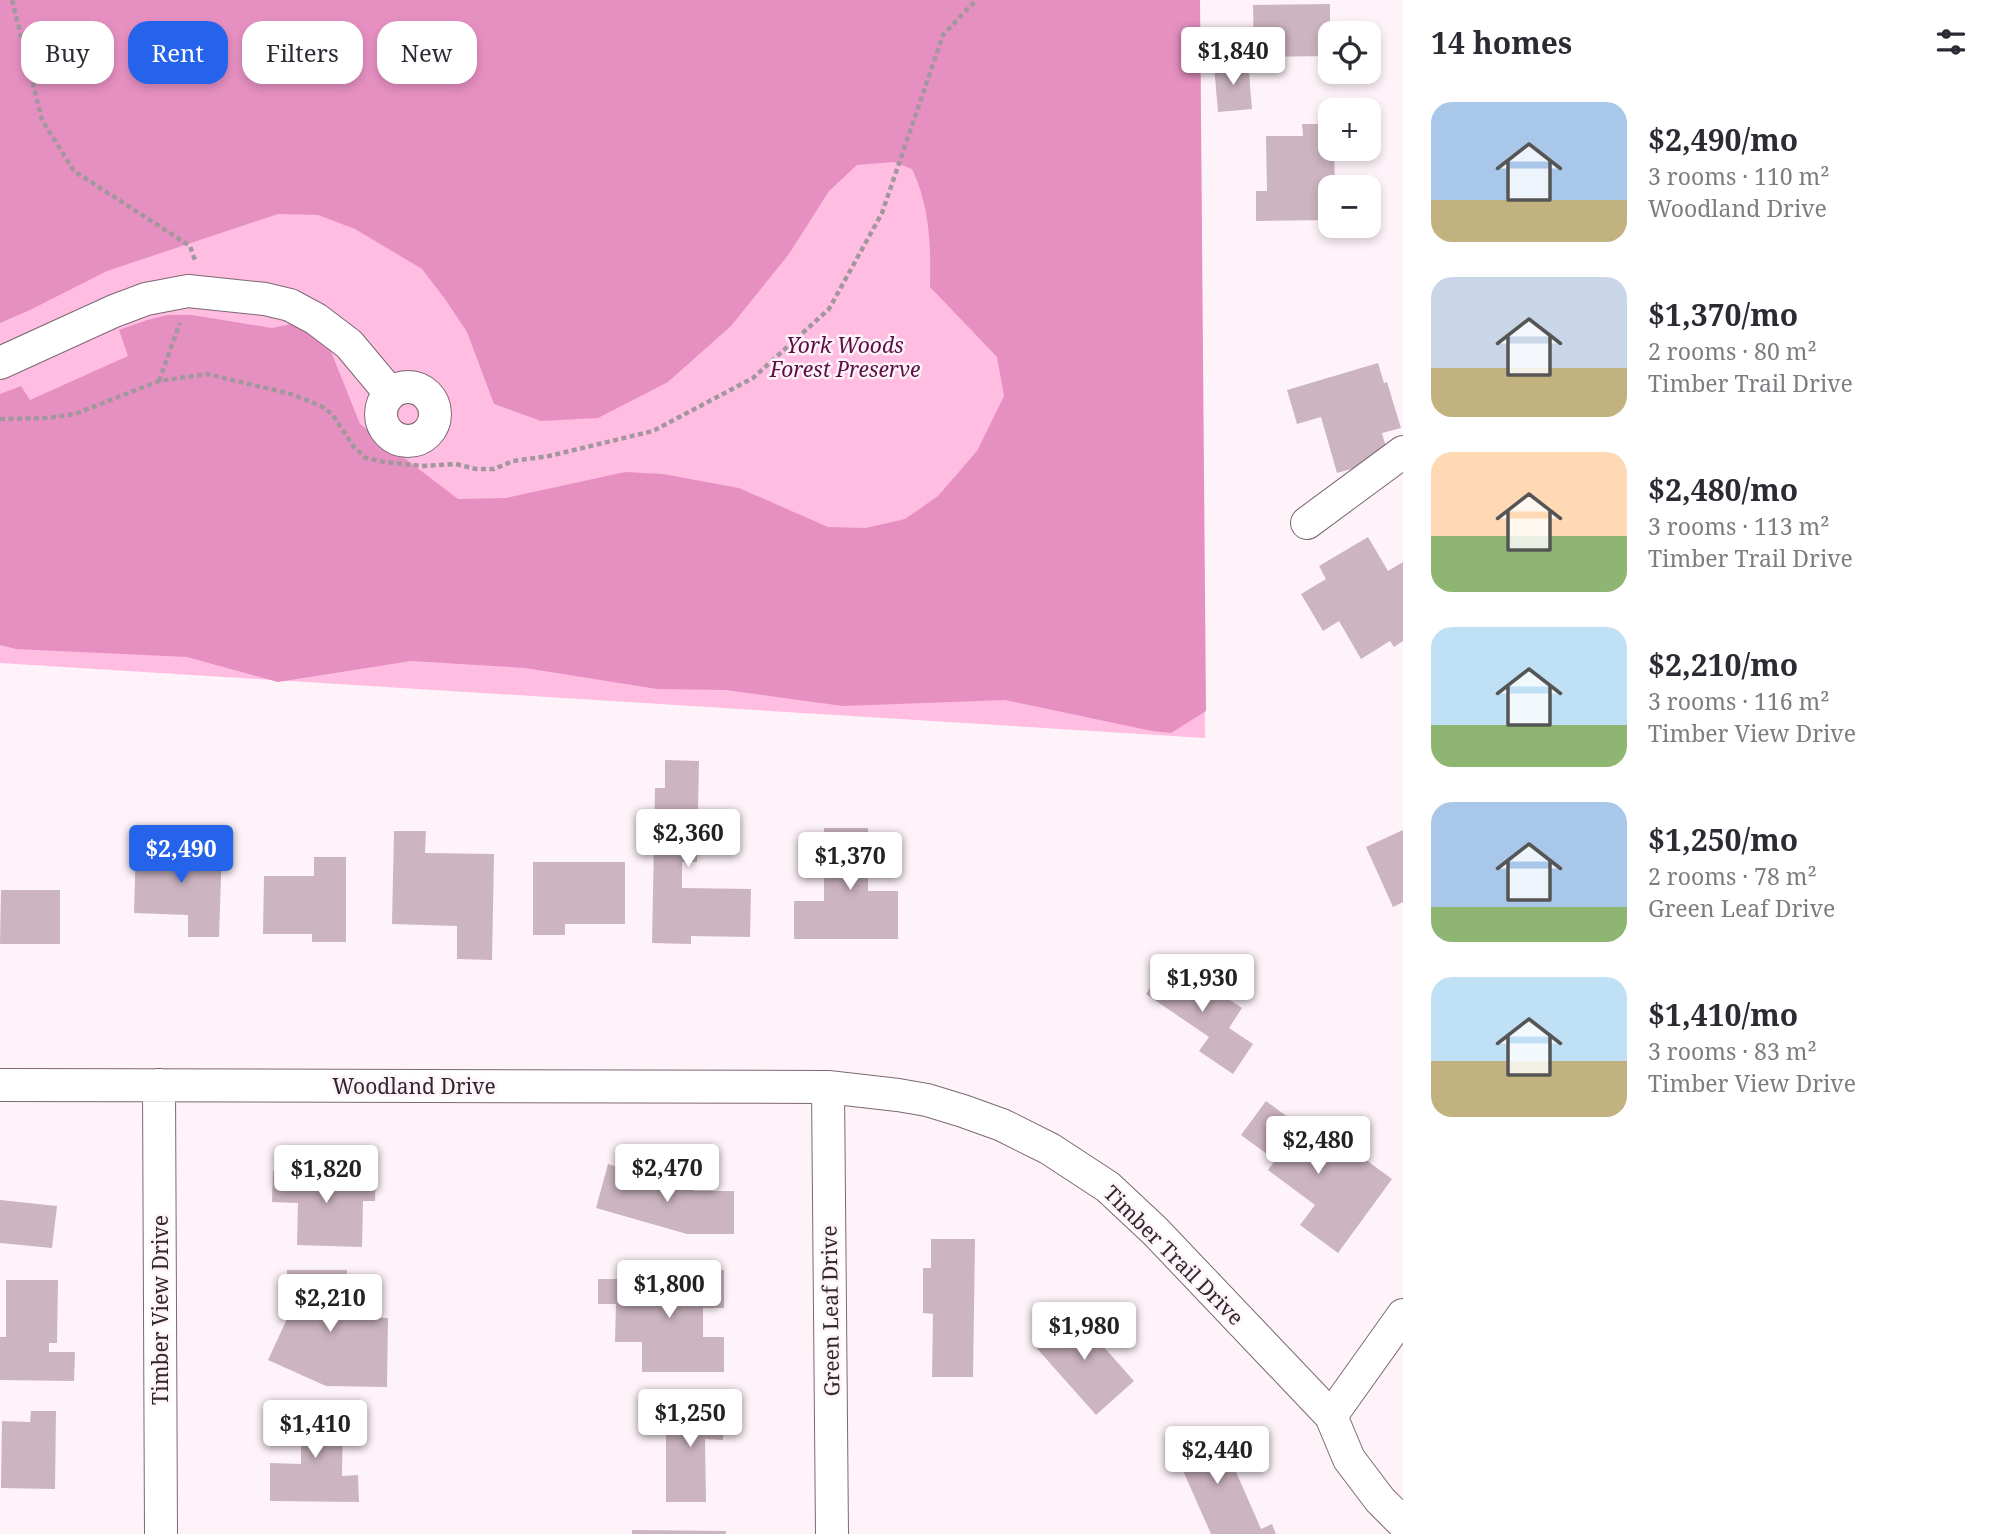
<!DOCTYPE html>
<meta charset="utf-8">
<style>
body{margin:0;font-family:"Noto Serif",serif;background:#f2f2f3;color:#2b2b33;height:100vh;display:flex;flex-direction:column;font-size:26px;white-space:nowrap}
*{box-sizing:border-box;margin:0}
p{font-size:23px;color:#7c7c81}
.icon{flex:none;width:38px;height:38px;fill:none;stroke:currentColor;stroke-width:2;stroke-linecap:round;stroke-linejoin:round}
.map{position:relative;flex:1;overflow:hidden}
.panel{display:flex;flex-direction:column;background:#fff;width:595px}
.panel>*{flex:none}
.hud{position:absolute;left:21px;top:21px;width:665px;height:63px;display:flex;gap:14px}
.fabs{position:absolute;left:1318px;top:21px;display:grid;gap:14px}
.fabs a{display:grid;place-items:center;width:63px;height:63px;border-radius:14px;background:#fff;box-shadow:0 4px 10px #0003;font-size:35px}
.price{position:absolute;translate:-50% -60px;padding:0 16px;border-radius:7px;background:#fff;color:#222;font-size:23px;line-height:46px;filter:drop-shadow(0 2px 4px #0008)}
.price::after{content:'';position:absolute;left:50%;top:42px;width:21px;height:16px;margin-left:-10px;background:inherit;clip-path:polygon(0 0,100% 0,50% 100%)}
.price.selected{background:#2563eb;color:#fff}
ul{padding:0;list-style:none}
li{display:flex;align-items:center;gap:21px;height:175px;padding:0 28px}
li span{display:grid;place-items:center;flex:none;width:196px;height:140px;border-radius:21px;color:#555}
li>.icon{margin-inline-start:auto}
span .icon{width:84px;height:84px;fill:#fffc;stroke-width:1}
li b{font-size:30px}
h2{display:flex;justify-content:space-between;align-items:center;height:84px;padding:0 28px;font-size:30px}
.chip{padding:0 24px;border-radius:21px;background:#fff;box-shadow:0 4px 10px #0003;font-size:24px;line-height:63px}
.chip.selected{background:#2563eb;color:#fff}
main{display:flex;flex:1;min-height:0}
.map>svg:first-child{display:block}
.green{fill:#ffbde1}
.forest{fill:#e690c2}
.building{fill:#ccb4c0}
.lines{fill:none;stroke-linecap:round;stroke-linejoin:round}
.minor-casing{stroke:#7d6873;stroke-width:34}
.path{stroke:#a2979d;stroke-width:4.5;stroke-dasharray:5 3.5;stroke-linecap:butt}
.minor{stroke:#fff;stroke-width:32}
.labels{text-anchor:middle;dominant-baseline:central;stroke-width:5;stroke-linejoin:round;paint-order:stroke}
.park-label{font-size:21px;font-style:italic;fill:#5b0f42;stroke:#fef3f9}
.street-label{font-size:21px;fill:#31282d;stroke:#fef3f9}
</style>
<main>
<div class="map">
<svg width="1403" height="1534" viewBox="0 0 1403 1534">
<rect width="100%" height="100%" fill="#fef3f9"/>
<path class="green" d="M0,0h1200l5,738 -1205,-75z"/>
<path class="forest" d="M0,0h1200l6,711 -35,22 -19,-2 -147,-31 -162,6 -117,-16 -69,-1 -132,-21 -114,-7 -133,21 -91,-25 -171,-8 -16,-4v-251l21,-8 9,14 98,-44 -9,-26 28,-10 21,-5h24l80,13 19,-4 35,15 34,85 98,75 48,-1 119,-26 38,2 76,14 89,39 38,1 39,-9 33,-23 39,-45 27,-55 -7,-39 -67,-70c1,-40 0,-81 -18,-118l-18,-7 -37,3 -28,26 -40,63 -58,72 -63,56 -70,36 -57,3 -47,-17 -27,-72 -22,-33 -23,-30 -67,-40 -37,-14 -40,-1 -171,57 -77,39 -30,13z"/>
<path class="building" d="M1330,4v52l-76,1 -1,-52z
M1248,62l4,47 -34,3 -4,-47z
M1302,124h28v25h4l1,38h-5v33l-74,1v-30h11l-1,-55h37z
M1378,363l6,20 3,-1 14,46 -19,5 7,25 -52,15 -16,-56 -24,7 -10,-34z
M1368,537l20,34 15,-9v79l-9,6 -4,-6 -29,18 -22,-38 -16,10 -22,-37 25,-15 -7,-13z
M665,760l34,1 -2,101h-15v26l69,1 -1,48 -59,-1v8l-39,-1 3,-155h10z
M824,828h44v18h25v25h-25v20h30v48h-104v-38h30z
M1403,830v72l-10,5 -27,-60z
M394,831h32l-1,22 69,1 -2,106 -35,-1v-33l-65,-2z
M136,845l86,2 -3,90h-31v-22l-54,-2z
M314,857h32v85h-34v-8h-49l1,-58h50z
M533,862h92v62h-60v11h-32z
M1,890h59v54h-60z
M1169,959l73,49 -13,20 24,16 -20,30 -34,-23 10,-14 -63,-43z
M1266,1101l82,60 7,-9 37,27 -54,74 -38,-28 15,-20 -47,-35 7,-10 -34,-25z
M608,1164l87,27h39v43h-47l-91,-26z
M273,1171l103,3 -1,27h-12l-1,46 -65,-2 1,-42 -26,-1z
M0,1200l57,6 -5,42 -52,-5z
M931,1239h44l-2,138h-41l1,-63 -10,-1v-45h8z
M695,1269l29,1v38h-21v29h21v35h-82v-30h-27l1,-38h-18v-25h97z
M287,1270h60v24h12l19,9 -18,-1 -14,-6v21l42,1 -1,69 -61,-1 -58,-26 18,-39z
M6,1280h52l-1,63h-8v9h26l-1,29 -74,-1v-43h6z
M1071,1310l63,71 -38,34 -63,-71z
M666,1404h58l-1,36 -18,-1 1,63h-40z
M291,1406h52l-1,70 16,-1 1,27 -89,-1v-38l31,1v-19h-10z
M31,1411h25l-1,78 -54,-1 1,-67 28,1z
M1216,1426l45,103 11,-5 4,10h-65l-39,-88z
M632,1530l94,1v3h-94z"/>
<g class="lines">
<g class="minor-casing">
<path id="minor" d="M0,363l114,-52 32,-12 42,-8 77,8 25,6 26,14 33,25 41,49
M381 414a27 27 0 1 1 54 0a27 27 0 1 1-54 0Z
M1307,523l96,-71
M0,1085l828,2 70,8 29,5 36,11 39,14 48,24 58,38 47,44 176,185 18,43 31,41 23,23
M159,1085l2,449
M828,1087l4,447
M1331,1416l72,-101"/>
</g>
<path class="path" d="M12,0l30,120 32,51 116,75 5,14v3
M159,381l21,-58
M0,419l47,-1 28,-4 84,-33 48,-7 84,20 30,12 11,8 22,33 12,11 19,4 37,4 34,-2 20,5h18l19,-8 36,-5 104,-25 100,-53 76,-69 53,-96 61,-178 33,-35"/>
<use href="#minor" class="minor"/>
</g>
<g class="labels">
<g class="park-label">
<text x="845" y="345">York Woods<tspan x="845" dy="24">Forest Preserve</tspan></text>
</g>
<g class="street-label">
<text x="414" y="1086">Woodland Drive</text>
<text transform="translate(1174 1255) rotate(45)">Timber Trail Drive</text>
<text transform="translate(160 1310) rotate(-90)">Timber View Drive</text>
<text transform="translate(830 1311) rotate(-91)">Green Leaf Drive</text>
</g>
</g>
</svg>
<div class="fabs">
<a><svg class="icon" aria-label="locate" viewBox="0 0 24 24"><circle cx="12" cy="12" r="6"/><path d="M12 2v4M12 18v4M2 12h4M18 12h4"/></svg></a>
<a>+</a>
<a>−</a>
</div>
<b class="price" style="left:1233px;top:87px">$1,840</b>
<b class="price" style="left:688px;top:869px">$2,360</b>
<b class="price selected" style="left:181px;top:885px">$2,490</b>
<b class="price" style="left:850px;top:892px">$1,370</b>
<b class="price" style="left:1202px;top:1014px">$1,930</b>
<b class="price" style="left:1318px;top:1176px">$2,480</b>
<b class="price" style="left:667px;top:1204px">$2,470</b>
<b class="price" style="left:326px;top:1205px">$1,820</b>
<b class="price" style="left:669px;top:1320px">$1,800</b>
<b class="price" style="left:330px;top:1334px">$2,210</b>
<b class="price" style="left:1084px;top:1362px">$1,980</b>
<b class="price" style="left:690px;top:1449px">$1,250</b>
<b class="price" style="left:315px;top:1460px">$1,410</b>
<b class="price" style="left:1217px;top:1486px">$2,440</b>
<div class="hud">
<a class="chip">Buy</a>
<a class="chip selected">Rent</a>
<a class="chip">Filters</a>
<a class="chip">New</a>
</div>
</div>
<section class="panel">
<h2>14 homes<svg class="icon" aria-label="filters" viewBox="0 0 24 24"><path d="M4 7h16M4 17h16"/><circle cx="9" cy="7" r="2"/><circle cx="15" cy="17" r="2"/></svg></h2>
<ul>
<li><span style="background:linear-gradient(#a9c7e8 70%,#c2b280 0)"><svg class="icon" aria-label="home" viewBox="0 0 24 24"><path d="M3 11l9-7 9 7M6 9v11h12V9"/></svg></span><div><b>$2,490/mo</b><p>3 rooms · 110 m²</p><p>Woodland Drive</p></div></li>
<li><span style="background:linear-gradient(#c9d6e8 65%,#c2b280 0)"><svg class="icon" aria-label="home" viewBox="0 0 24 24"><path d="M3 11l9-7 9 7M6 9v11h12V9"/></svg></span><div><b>$1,370/mo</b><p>2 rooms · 80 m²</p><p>Timber Trail Drive</p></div></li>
<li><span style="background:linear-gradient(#ffd9b3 60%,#8fb573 0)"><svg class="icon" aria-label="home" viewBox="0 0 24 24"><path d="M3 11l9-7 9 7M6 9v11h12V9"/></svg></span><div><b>$2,480/mo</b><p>3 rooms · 113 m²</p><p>Timber Trail Drive</p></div></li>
<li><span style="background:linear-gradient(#bfe0f5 70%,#8fb573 0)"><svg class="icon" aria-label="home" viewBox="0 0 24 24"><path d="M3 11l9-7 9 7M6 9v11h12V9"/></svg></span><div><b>$2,210/mo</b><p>3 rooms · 116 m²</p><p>Timber View Drive</p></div></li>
<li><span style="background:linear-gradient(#a9c7e8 75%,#8fb573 0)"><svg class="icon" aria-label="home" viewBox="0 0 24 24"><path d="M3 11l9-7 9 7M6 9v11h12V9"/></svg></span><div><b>$1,250/mo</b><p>2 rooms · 78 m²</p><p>Green Leaf Drive</p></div></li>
<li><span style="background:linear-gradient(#bfe0f5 60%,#c2b280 0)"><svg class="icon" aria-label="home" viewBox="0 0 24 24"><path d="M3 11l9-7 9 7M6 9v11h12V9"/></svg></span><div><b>$1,410/mo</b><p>3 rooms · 83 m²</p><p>Timber View Drive</p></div></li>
</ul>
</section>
</main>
